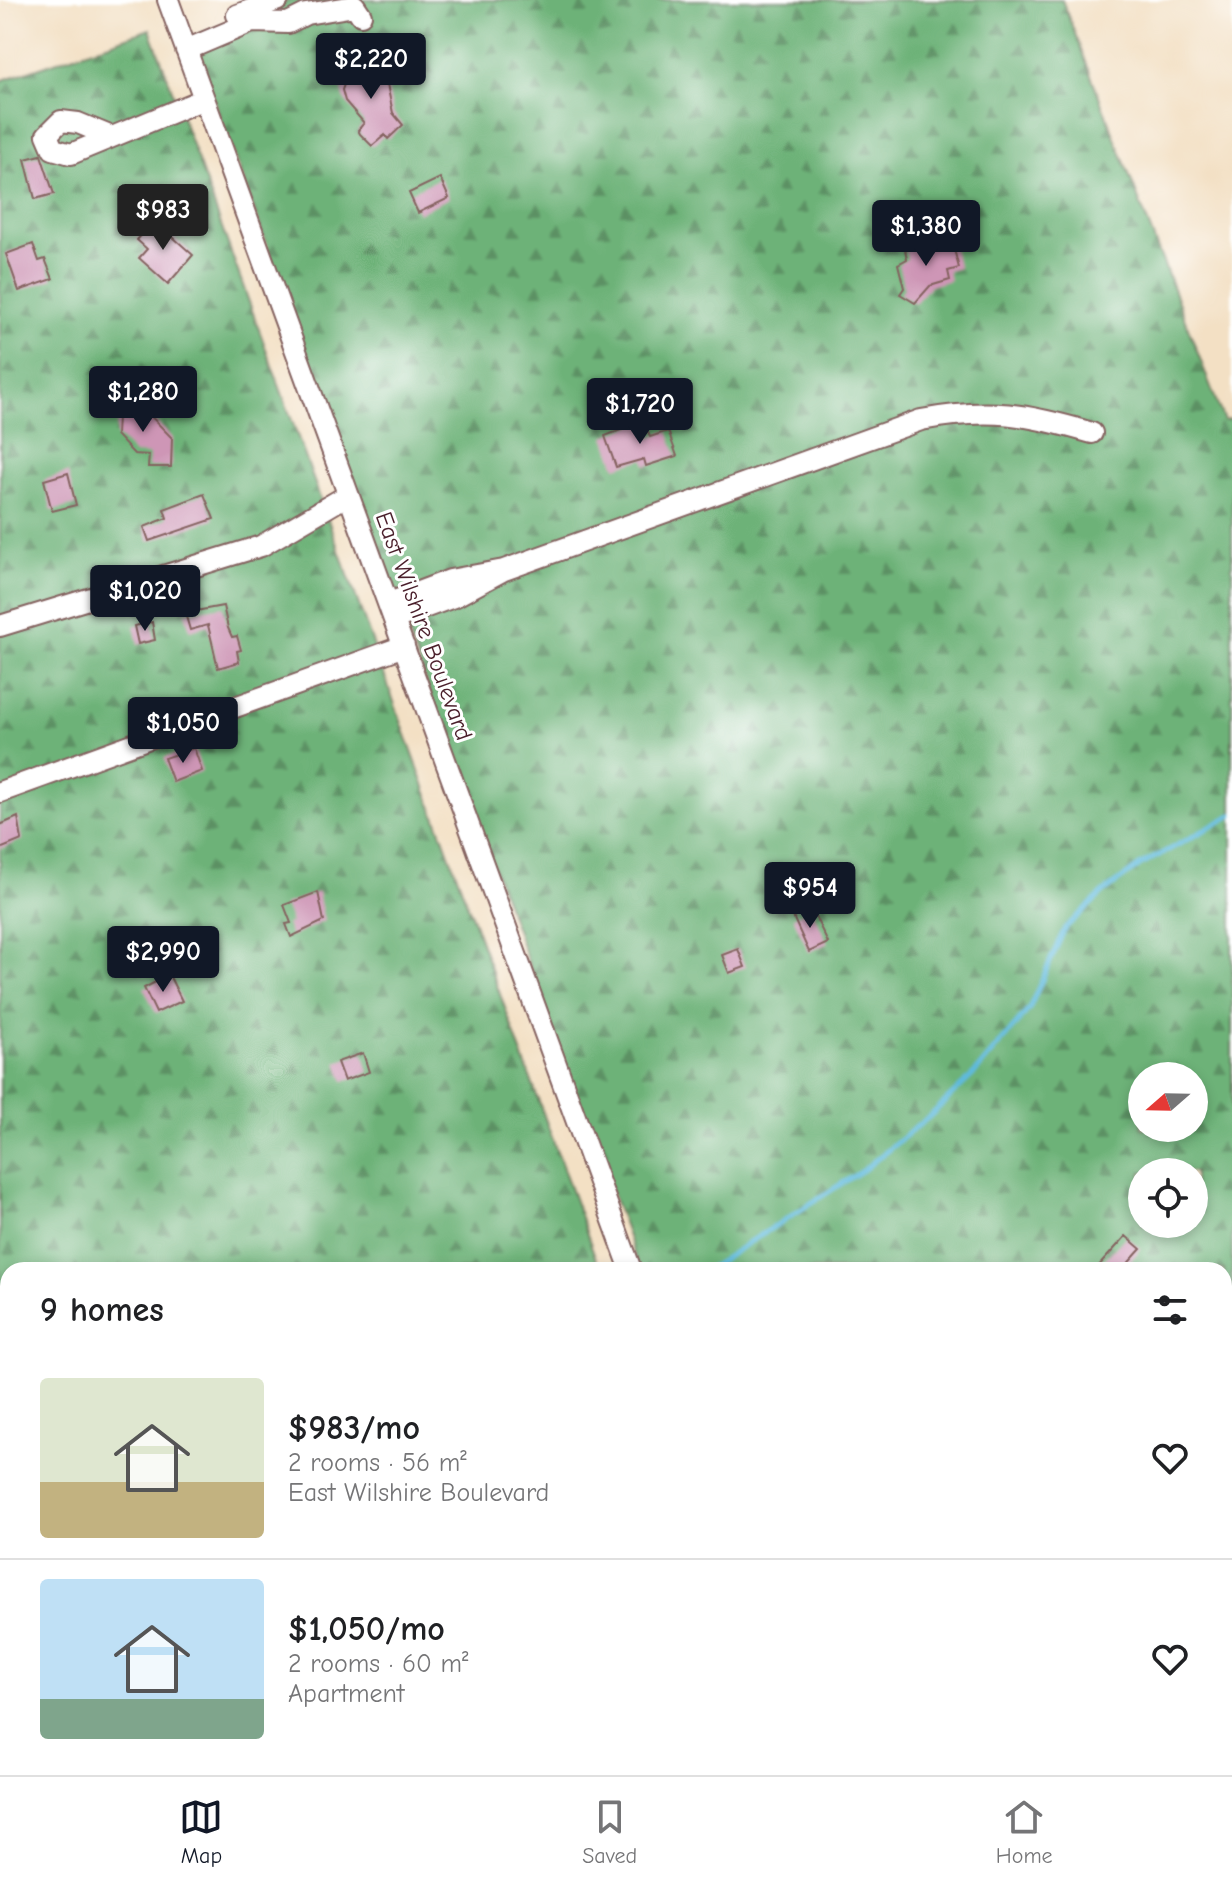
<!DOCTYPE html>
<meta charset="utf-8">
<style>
body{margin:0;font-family:"Comic Neue",sans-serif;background:#f2f2f2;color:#202124;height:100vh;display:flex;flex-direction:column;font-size:30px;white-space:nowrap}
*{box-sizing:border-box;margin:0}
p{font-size:26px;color:#757577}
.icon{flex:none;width:44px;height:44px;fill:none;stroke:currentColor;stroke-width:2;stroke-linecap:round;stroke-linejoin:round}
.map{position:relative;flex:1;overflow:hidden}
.details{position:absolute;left:0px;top:1262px;width:1232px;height:514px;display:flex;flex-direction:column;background:#fff;border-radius:24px 24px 0 0;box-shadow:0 4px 12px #0003}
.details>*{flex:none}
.needle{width:52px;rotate:250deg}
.tools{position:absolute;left:1128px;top:1062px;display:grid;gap:16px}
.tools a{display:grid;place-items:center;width:80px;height:80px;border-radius:50%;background:#fff;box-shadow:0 4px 12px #0003;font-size:40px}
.price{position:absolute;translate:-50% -68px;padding:0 18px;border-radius:8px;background:#111827;color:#fff;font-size:26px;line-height:52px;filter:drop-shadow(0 2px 4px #0008)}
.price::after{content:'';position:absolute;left:50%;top:48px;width:24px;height:18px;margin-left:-12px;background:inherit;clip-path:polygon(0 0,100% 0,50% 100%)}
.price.current{background:#222;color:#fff}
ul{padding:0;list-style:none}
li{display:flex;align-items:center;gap:24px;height:200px;padding:0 40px}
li+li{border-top:2px solid #e0e0e0}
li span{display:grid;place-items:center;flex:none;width:224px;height:160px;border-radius:8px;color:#555}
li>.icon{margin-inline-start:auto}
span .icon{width:96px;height:96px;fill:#fffc;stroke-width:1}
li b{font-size:34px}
h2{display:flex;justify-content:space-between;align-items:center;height:96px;padding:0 40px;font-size:34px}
.tabs{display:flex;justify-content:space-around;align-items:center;height:112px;border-top:2px solid #e0e0e0;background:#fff;font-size:22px;color:#757577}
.tabs a{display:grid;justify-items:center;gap:4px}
.tabs .current{color:#111827}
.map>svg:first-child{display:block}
.forest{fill:url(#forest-firs);stroke:#5c6852;stroke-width:2;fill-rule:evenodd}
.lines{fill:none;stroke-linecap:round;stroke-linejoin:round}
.stream{stroke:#5fbadd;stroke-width:5}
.building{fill:#ce96b6}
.minor-casing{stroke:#856361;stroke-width:24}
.minor{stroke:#fff;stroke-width:20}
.labels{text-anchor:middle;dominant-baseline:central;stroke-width:6;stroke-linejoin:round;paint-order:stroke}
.street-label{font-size:24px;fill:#4a1f2b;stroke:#fff}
</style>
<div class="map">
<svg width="1232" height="1775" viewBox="0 0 1232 1775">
<defs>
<pattern id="forest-firs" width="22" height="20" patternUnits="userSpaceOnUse" patternTransform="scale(2)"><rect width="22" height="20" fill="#6db278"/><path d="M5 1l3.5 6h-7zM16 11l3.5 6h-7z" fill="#5c9063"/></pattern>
</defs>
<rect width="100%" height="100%" fill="#fff"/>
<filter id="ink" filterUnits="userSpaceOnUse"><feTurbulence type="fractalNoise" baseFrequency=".0125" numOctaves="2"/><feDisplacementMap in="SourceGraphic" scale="16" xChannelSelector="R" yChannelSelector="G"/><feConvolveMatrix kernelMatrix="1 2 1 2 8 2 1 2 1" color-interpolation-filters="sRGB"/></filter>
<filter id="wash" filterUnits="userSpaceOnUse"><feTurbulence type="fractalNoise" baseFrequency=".006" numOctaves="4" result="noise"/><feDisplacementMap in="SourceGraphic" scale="32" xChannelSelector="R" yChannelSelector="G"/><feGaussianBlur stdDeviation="1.8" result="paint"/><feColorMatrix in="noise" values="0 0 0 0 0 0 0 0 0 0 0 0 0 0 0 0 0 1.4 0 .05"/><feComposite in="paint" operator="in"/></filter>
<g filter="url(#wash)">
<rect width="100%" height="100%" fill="#f3e0c4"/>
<path class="forest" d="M291,0h771l162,421 8,-2v952l-8,3v-104h-584l-449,-1233zM1142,1076h52v52h-52zM1142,1172h52v52h-52z
M150,29l450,1241h-592v498h756l-1,7h-763v-1694z"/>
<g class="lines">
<path class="stream" d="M706,1270l157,-100 67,-54 46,-44 53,-63 36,-81 39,-36 37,-27 91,-50
M134,1775l4,-7"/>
</g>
<g id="blocks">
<path class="building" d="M358,56l26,14 9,43 10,12 -15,14 -3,-4 -13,11 -12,-12 -2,-4 6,-7 -19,-22 -3,-11 9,-25 4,1z
M41,155l13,39 -19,5 -10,-40z
M440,178l9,20 -31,15 -9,-20z
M154,220l39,35 -25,29 -29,-26 8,-9 -10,-9z
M939,241l1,4 12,-3 7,26 -11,3 2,9 -20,6 -15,17 -15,-9 4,-6 -6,-24 9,-5 -2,-9z
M33,244l6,17 6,-2 8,20 -34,12 -13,-37z
M118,401h18l36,37 -1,29h-23l1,-12 -15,-1 -18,-19 1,-18 -4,-3z
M644,421l6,16 18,-6 9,25 -31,10 -2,-7 -28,8 -11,-31z
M68,473l8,32 -24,6 -8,-31z
M204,494l10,25 -65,22 -5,-14 23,-9 -3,-9z
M223,606l5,22 4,9 5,-1 4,14 -4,1 2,11 -21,6 -10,-43 -18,5 -5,-17z
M152,622l3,18 -17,4 -4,-18z
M194,748l8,23 -29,11 -9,-24z
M18,817l4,23 -22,9v-24z
M318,892l6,29 -33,16 -5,-13 5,-1 -7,-18z
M811,908l17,35 -19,9 -16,-35z
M738,949l7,18 -16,6 -7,-18z
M169,975l13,26 -26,12 -12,-25z
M363,1053l6,19 -25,9 -7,-19z
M1126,1236l15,13 -19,21h-27z"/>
</g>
</g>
<g filter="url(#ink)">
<use href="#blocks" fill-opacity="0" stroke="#856361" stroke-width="2"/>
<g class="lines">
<g class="minor-casing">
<path id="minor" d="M168,0l463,1270
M237,15l41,-15
M186,50l66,-28 36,1 18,-9 49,-8 6,9
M112,137l-34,-14 -17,-2 -14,14 6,14 18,5 133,-55
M504,570l417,-150c68,-13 107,-6 171,13
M389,603l61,-23 54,-10 -48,26 -62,23
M0,626l261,-80 87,-51
M0,792l404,-146
M1224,1385l8,-3
M812,1768l3,7
M689,1775l20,-7"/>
</g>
<use href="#minor" class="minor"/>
</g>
</g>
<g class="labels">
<g class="street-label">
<text transform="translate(424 626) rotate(70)">East Wilshire Boulevard</text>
</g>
</g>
</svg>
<div class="tools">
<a><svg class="needle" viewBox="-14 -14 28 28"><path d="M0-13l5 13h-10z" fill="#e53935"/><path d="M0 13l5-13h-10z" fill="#757577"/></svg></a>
<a><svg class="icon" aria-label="locate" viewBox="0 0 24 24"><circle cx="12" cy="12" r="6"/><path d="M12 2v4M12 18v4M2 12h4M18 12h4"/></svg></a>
</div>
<b class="price" style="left:371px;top:101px">$2,220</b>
<b class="price current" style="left:163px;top:252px">$983</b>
<b class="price" style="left:926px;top:268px">$1,380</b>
<b class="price" style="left:143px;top:434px">$1,280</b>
<b class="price" style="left:640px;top:446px">$1,720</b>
<b class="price" style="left:145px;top:633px">$1,020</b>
<b class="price" style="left:183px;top:765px">$1,050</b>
<b class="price" style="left:810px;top:930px">$954</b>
<b class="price" style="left:163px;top:994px">$2,990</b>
<section class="details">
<h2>9 homes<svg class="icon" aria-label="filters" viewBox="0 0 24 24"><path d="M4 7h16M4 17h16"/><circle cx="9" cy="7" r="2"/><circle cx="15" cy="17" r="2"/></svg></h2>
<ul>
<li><span style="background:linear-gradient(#dfe7d0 65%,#c2b280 0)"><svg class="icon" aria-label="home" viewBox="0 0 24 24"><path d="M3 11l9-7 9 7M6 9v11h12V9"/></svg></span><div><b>$983/mo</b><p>2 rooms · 56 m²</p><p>East Wilshire Boulevard</p></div><svg class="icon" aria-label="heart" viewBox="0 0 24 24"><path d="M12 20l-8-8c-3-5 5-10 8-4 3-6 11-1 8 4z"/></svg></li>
<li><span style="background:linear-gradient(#bfe0f5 75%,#7fa58c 0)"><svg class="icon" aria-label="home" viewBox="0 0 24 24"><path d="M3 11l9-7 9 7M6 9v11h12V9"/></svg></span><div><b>$1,050/mo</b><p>2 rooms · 60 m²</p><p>Apartment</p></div><svg class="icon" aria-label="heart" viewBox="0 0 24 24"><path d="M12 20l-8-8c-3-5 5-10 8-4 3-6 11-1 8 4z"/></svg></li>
</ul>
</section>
</div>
<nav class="tabs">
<a class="current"><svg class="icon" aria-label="map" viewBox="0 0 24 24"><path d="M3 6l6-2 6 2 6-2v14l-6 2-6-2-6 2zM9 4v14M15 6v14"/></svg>Map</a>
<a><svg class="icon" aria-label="saved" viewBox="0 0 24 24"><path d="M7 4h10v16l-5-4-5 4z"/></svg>Saved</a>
<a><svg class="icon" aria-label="home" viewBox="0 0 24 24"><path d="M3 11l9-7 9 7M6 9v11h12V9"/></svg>Home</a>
</nav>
